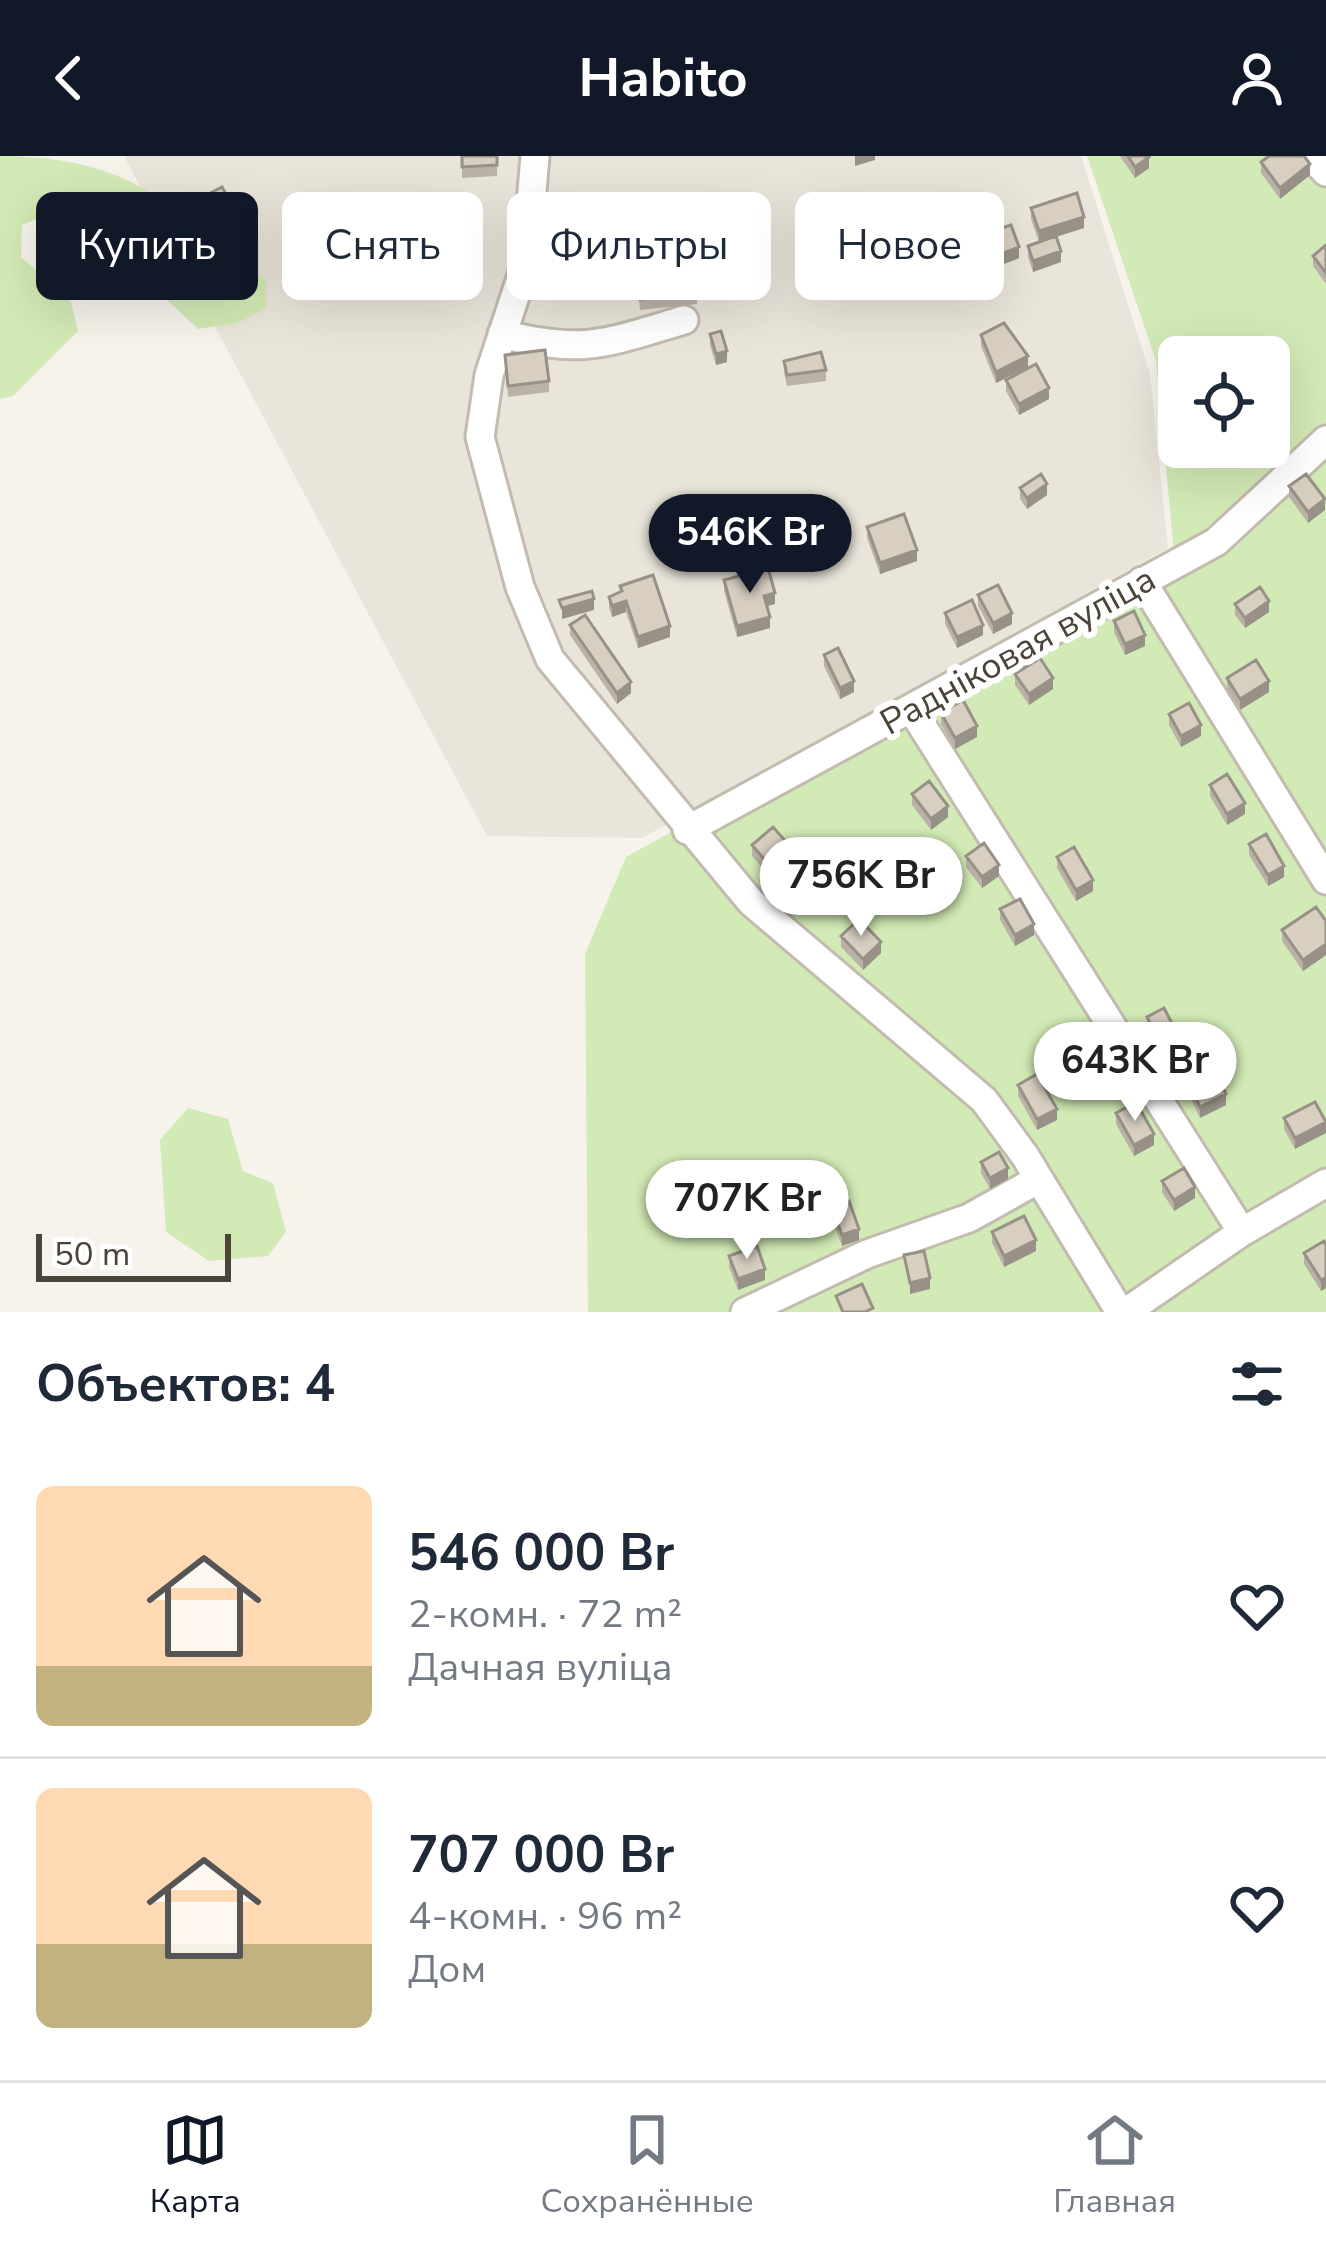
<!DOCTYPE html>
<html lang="ru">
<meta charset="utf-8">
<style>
body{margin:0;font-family:"Nunito Sans",sans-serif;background:#f2f2f3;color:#1f2937;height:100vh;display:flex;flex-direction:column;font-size:45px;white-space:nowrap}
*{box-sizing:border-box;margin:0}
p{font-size:39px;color:#747a83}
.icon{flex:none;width:66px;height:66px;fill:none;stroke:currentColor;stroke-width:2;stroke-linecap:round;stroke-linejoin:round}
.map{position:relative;height:1156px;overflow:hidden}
.details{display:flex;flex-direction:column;background:#fff;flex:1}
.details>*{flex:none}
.hud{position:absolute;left:36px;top:36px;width:1254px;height:108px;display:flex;gap:24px}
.fabs{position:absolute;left:1158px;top:180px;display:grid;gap:24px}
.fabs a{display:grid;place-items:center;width:132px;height:132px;border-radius:18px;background:#fff;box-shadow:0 12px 48px #0002;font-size:60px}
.scale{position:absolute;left:36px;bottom:30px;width:195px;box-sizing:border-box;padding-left:12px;border:6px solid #4b4439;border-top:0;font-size:33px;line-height:42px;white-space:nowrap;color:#4b4439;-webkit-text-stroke:9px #fff;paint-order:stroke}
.price{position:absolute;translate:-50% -102px;padding:0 27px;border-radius:42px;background:#fff;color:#222;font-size:39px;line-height:78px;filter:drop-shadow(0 3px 6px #0008)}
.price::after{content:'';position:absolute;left:50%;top:72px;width:36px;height:27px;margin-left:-18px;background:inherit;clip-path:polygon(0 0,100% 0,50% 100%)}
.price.active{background:#111827;color:#fff}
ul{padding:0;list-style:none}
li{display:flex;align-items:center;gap:36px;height:300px;padding:0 36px}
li+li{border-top:3px solid #e0e1e3}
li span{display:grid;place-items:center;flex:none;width:336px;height:240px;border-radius:18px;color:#555}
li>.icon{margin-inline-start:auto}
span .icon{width:144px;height:144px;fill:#fffc;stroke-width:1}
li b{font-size:51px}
h2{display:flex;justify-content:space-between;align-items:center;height:144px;padding:0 36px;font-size:51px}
.tag{padding:0 42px;border-radius:18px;background:#fff;box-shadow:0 12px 48px #0002;font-size:42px;line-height:108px}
.tag.active{background:#111827;color:#fff}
header{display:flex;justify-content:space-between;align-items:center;height:156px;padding:0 36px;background:#111827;color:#fff;font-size:54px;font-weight:700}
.tabs{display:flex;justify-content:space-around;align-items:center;height:168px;border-top:3px solid #e0e1e3;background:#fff;font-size:33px;color:#747a83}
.tabs a{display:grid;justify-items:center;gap:6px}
.tabs .active{color:#111827}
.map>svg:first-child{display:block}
.residential{fill:#eae5da}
.green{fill:#d2eab5;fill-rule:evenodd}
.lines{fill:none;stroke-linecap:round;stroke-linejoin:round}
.minor-casing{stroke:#c2bbae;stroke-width:33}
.minor{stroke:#fff;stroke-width:27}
.wall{fill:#bab2a6}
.shaded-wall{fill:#979187}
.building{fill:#d8cfc1;stroke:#979187;stroke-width:3}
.labels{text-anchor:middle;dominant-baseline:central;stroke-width:12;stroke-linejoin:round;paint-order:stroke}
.street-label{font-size:36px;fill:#4b4439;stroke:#fff}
</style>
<header><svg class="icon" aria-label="back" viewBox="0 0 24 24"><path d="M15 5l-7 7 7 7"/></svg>Habito<svg class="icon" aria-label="person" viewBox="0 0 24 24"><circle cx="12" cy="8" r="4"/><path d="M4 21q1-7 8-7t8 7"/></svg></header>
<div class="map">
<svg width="1326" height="1156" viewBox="0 0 1326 1156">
<rect width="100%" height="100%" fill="#f6f3ec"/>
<path class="residential" d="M124,0h957l69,218 18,174 -526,290 -155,-2z"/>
<path class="green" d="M0,0c75,0 158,18 199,89h23l25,-19 11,11 -16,23 24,20v28l-29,15 -39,6 -49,-46 -5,-56c-44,-35 -73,-22 -122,-2l-1,32 50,45 7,29 -65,65 -13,3z
M1087,0h239v1156h-738l-3,-358 41,-97 548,-304 -18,-192zM1179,201h90v90h-90z
M188,952l40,11 15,52 30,12 13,49 -18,24 -59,5 -43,-29 -6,-92z"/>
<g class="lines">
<g class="minor-casing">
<path id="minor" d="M535,0l-9,107 -37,112 -9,62 40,150 30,72 201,243 233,198 41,56 95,156
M1311,0l15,16
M502,178c82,21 104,9 182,-14
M1142,425l184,299
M912,554l330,522
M687,674l529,-288 110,-102
M745,1156l122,-58 102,-36 70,-39
M1126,1156l116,-80 84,-49"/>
</g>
<use href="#minor" class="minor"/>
</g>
<path class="wall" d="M462,0h35v20l-35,2z
M1120,0h28l1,12 -14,10z
M1261,6l49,13 -30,24 -19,-26z
M193,46l43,21 -28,16 -15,-26z
M730,46l30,37 -17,6 -13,-32z
M1031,52l53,20 -28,9 5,25 -28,10 -5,-15v-11l11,-4 -8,-23z
M983,79l36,23 -28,11 -8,-23z
M1326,89v39l-13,-18v-10z
M636,110l61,27v11l-57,6z
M710,178l17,28 -11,3 -6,-20z
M981,179l47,32 -32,16 -15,-37z
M505,199l44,26v11l-41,5z
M784,205l42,9v11l-39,5 -3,-14z
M1006,224l43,19 -30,16 -13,-24z
M1289,330l36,24 -17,13 -19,-26z
M1020,332l27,7 -20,14 -7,-10z
M867,371l50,34 -37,13 -13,-36z
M724,424l51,24 -8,2 3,22 -33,9 -13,-46z
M620,430l50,51 -32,11 -12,-36 -14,5 -3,-9v-11l11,-5z
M978,439l34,29 -19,10 -15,-28z
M1235,448l34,8 -24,16 -10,-13z
M945,457l38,22 -26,13 -12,-24z
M1114,465l31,25 -20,9 -11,-23z
M570,469l61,68 -14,11 -47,-69z
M824,499l30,37 -14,7 -16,-33z
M1015,518l38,15 -24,16 -14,-20z
M1227,522l42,14 -29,18 -13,-21z
M941,557l36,24 -22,12 -14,-25z
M1169,558l32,22 -20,11 -12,-22z
M1210,629l35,29 -18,11 -17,-29z
M912,638l36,23 -17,13 -19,-25z
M1249,688l35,33 -16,9 -19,-31z
M752,689l43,18 -21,19 -22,-26z
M966,700l33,20 -17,12 -16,-21z
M1057,701l36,34 -17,10 -19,-33z
M1000,753l34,26 -19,11 -15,-26z
M1326,765v34l-23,16 -21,-30v-11z
M841,780l40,17 -18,17 -22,-23z
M1147,861l31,29 -17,10 -14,-28z
M1186,921l40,28 -26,13 -14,-30z
M1018,929l39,35 -20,10 -19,-34z
M1116,957l38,32 -20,11 -18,-32z
M1284,962l42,4 -31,27 -11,-20z
M981,1006l27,17 -18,10 -9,-16z
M1162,1025l33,17 -21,13 -12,-19z
M832,1052l27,32 -17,6 -10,-27z
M992,1076l44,19 -32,16 -12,-24z
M1326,1089v43l-5,3 -17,-27v-11z
M729,1100l36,24 -27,10 -9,-23z"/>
<path class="shaded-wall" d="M855,0h20v4l-20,6z
M1149,1v11l-14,10v-11z
M1310,8v11l-30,24v-11z
M236,56v11l-28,16v-11z
M1084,61v11l-45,14v-11z
M760,72v11l-17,6v-11z
M1019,91v11l-28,11v-11z
M1061,95v11l-28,10v-11z
M727,195v11l-11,3v-11z
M1028,200v11l-32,16v-11z
M1049,232v11l-30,16v-11z
M1047,328v11l-20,14v-11z
M1325,343v11l-17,13v-11z
M917,394v11l-37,13v-11z
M775,437v11l-11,3v-11z
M594,443v11l-32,9v-11z
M626,445v11l-14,5v-11z
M1269,445v11l-24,16v-10z
M1012,457v11l-19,10v-11z
M770,461v11l-33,9v-11z
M983,469v10l-26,13v-11z
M670,470v11l-32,11v-11z
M1145,479v11l-20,9v-11z
M1053,522v11l-24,16v-11z
M854,525v11l-14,7v-11z
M1269,525v11l-29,18v-11z
M631,526v11l-14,11v-11z
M1201,569v11l-20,11v-11z
M977,570v11l-22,12v-11z
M1245,647v11l-18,11v-11z
M948,650v11l-17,13v-11z
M795,696v11l-21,19v-11z
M999,709v11l-17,12v-11z
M1284,710v11l-16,9v-11z
M1093,724v11l-17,10v-11z
M1034,768v11l-19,11v-11z
M881,786v11l-18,17v-11z
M1326,788v11l-23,16v-11z
M1178,879v11l-17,10v-11z
M1226,938v11l-26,13v-11z
M1057,953v11l-20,10v-11z
M1326,966v11l-31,16v-11z
M1154,978v11l-20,11v-11z
M1008,1012v11l-18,10v-11z
M1195,1031v11l-21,13v-11z
M859,1073v11l-17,6v-11z
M1036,1084v11l-32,16v-11z
M765,1113v11l-27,10v-11z
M1326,1121v11l-5,3v-11z
M930,1122v11l-20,5v-11z"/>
<path class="building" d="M462,0h35v9l-35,2z
M1128,0h20l1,1 -14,10z
M1269,0h35l6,8 -30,24 -19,-26z
M222,31l14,25 -28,16 -15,-26z
M1077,37l7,24 -45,14 -8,-23z
M747,40l13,32 -17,6 -13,-32z
M1011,69l8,22 -28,11 -8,-23z
M1056,80l5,15 -28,10 -5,-15z
M1326,89v28l-13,-17z
M693,104l4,33 -57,6 -4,-33z
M1004,167l24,33 -32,16 -15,-37z
M721,175l6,20 -11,3 -6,-20z
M1243,186l9,15h-36z
M545,194l4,31 -41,5 -3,-31z
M821,196l5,18 -39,5 -3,-14z
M1036,208l13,24 -30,16 -13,-24z
M1041,318l6,10 -20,14 -7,-10z
M1306,318l19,25 -17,13 -19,-26z
M904,358l13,36 -37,13 -13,-36z
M768,412l7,25 -11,3 6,21 -33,9 -13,-46z
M653,419l17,51 -32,11 -12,-36 -14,5 -3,-9 13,-6 -2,-5z
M998,429l14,28 -19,10 -15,-28z
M1260,431l9,14 -24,17 -10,-14z
M592,435l2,8 -32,9 -3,-8z
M972,444l11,25 -26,12 -12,-24z
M1134,455l11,24 -20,9 -11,-23z
M585,459l46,67 -14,11 -47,-68z
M838,492l16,33 -14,7 -16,-33z
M1040,502l13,20 -24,16 -14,-20z
M1256,504l13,21 -29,18 -13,-21z
M963,544l14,26 -22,12 -14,-25z
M1189,547l12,22 -20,11 -12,-22z
M1227,618l18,29 -18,11 -17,-29z
M929,625l19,25 -17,13 -19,-25z
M773,671l22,25 -21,19 -22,-26z
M1266,678l18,32 -16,9 -19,-31z
M984,687l15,22 -17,12 -16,-21z
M1074,691l19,33 -17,10 -19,-33z
M1020,743l14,25 -19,11 -15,-26z
M1316,751l10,14v23l-23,16 -21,-30z
M859,763l22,23 -18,17 -22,-23z
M1164,852l14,27 -17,10 -14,-28z
M1213,909l13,29 -26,13 -14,-30z
M1037,918l20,35 -20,10 -19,-34z
M1136,946l18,32 -20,11 -18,-32z
M1315,946l11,20 -31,16 -11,-20z
M999,996l9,16 -18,10 -9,-16z
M1184,1012l11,19 -21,13 -12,-19z
M849,1045l10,28 -17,6 -10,-27z
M1024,1060l12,24 -32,16 -12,-24z
M1324,1085l2,4v32l-5,3 -17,-27z
M757,1090l8,23 -27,10 -9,-23z
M924,1095l6,27 -20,5 -6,-28z
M862,1128l11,24 -8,4h-22l-7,-16z"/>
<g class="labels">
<g class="street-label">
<text transform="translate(1018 495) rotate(-29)">Радніковая вуліца</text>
</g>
</g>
</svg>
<div class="fabs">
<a><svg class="icon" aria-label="locate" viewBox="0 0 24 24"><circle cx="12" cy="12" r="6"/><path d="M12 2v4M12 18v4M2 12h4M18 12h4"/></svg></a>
</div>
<div class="scale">50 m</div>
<b class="price active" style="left:750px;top:440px">546K Br</b>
<b class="price" style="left:861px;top:783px">756K Br</b>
<b class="price" style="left:1135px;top:968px">643K Br</b>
<b class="price" style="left:747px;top:1106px">707K Br</b>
<div class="hud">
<a class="tag active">Купить</a>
<a class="tag">Снять</a>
<a class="tag">Фильтры</a>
<a class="tag">Новое</a>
</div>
</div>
<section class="details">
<h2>Объектов: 4<svg class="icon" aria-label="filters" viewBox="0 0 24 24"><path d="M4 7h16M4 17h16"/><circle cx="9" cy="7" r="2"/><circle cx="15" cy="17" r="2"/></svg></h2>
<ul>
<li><span style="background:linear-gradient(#ffd9b3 75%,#c2b280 0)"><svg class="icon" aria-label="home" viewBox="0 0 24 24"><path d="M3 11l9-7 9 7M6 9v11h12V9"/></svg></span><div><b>546 000 Br</b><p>2-комн. · 72 m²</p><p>Дачная вуліца</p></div><svg class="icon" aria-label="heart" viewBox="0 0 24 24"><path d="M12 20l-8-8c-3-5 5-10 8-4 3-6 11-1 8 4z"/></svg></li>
<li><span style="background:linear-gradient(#ffd9b3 65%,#c2b280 0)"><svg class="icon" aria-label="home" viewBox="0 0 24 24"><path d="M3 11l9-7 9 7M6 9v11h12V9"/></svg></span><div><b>707 000 Br</b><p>4-комн. · 96 m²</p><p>Дом</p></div><svg class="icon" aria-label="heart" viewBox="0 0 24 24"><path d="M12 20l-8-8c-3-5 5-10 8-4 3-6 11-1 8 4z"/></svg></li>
</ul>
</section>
<nav class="tabs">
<a class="active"><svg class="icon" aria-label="map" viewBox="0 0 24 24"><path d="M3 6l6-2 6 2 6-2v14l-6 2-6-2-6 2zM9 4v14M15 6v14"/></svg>Карта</a>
<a><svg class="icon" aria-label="saved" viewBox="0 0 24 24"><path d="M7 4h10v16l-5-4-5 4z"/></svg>Сохранённые</a>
<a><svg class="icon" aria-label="home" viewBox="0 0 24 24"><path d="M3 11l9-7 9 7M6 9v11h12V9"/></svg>Главная</a>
</nav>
